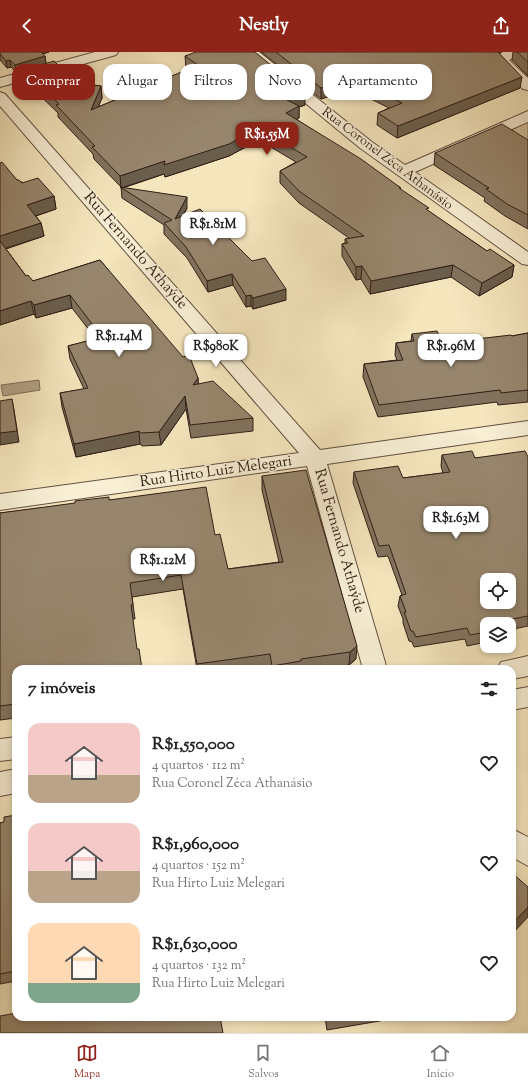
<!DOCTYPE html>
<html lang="pt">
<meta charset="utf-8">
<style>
body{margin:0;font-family:"Sorts Mill Goudy",serif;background:#f2f2f2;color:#222;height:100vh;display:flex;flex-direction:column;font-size:15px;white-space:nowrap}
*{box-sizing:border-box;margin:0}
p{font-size:13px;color:#767676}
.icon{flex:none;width:22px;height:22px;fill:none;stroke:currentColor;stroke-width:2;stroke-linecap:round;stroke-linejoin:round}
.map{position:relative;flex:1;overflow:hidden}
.details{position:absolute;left:12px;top:613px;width:504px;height:356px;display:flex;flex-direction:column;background:#fff;border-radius:12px;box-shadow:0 2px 6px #0003}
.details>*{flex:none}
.hud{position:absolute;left:12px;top:12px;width:504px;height:36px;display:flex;gap:8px}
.fabs{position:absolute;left:480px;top:521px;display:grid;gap:8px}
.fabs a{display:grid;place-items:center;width:36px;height:36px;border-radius:8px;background:#fff;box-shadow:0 2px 6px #0003;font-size:20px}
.price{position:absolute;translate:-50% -34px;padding:0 9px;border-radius:8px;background:#fff;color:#222;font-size:13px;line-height:26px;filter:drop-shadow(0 1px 2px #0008)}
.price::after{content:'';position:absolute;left:50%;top:24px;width:12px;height:9px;margin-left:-6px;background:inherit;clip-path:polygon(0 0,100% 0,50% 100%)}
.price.on{background:#8f2418;color:#fff}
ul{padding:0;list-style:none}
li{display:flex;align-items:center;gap:12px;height:100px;padding:0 16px}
li span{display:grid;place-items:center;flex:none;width:112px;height:80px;border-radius:12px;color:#555}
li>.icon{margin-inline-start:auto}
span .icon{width:48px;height:48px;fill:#fffc;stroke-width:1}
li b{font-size:17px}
h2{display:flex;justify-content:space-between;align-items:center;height:48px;padding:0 16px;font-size:17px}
.pill{padding:0 14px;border-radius:12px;background:#fff;box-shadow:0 2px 6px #0003;font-size:14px;line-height:36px}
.pill.on{background:#8f2418;color:#fff}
header{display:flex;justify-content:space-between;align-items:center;height:52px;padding:0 16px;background:#8f2418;color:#fff;font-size:18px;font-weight:700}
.dock{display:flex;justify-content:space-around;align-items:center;height:56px;border-top:1px solid #e0e0e0;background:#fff;font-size:11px;color:#767676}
.dock a{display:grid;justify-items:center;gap:2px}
.dock .on{color:#8f2418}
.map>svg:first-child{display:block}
.green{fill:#d4c4a1;stroke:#82715c}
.water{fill:#b2a285;stroke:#7e6d59}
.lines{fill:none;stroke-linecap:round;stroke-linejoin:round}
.minor-casing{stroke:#625040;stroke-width:2}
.minor{fill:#f8efd5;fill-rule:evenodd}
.wall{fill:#82735e;stroke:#311e16}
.shaded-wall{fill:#6a5e4c;stroke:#311e16}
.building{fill:#97866d;stroke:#311e16;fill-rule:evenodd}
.labels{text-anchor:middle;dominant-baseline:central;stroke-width:3;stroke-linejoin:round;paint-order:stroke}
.far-street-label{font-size:13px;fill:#311e16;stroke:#f8efd5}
.street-label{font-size:15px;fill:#311e16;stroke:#f8efd5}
</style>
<header><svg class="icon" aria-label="back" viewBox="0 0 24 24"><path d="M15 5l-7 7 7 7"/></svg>Nestly<svg class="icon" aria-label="share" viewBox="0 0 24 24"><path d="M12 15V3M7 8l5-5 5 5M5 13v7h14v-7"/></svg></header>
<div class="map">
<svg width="528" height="981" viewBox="0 0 528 981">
<rect width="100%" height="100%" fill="#f5e6be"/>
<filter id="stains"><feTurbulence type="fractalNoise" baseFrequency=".005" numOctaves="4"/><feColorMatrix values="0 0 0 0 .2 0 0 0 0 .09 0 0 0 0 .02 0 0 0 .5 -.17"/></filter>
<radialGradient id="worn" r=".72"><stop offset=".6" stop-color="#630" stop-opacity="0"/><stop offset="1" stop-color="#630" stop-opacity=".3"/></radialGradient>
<path class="green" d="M528,69v29l-25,-17z"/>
<path class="water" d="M39,328l1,10 -37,6 -2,-11z"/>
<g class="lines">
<g class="minor-casing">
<path id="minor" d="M95,0h23l-2,3 -116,32v-9z
M243,0h16l113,90 33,23 123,-54v11l-113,50 113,80v13l-6,-1 -162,-116z
M503,0h19l-2,3 -11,5 19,18v12l-5,-1 -30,-30z
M0,40l5,2 315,356 208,-29v14l-201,29 60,205h-24l-56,-203 -307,44v-16l299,-41 -299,-347z
M528,604v20l-16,3v-10h-15l4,-7z
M528,635v20l-16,3v-20z
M16,685v22l-16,2v-22z
M16,717v24l-16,3v-24z
M512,777l16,8v29l-16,-9z"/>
</g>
<use href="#minor" class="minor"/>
</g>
<path class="wall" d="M0,0h49l-6,2 2,2 1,8 31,19 24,3 1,12 -4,9 90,-37 -2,-2 -1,-12 120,49 -6,2v11l-3,1 105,69 -1,1 28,22 59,40 27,14 -2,12 -33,19 -28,-19 -81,17 -9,-15 -5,1 -14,-24v-12l3,-1v-4l4,-1 -50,-35 -19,-20v-12l16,-9 -37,-22 -30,16 -64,21 -1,-3 -41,14 64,20 -4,8 103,84 -33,9 -2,-3 -5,1 -13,-22 -25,7 -21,-34 -23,-24v-9l-42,-27 -1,-11 -27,-28 -1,-5 -35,-37v-4l-32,-31 -2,-12 -8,2 -5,-5 -4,1 -7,-8z
M261,0h240l-2,1 21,35 -123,50 -20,-13 1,-12 11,-5 -38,-19 -30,10z
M513,0h15v24l-16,-16z
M528,88v89l-23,-13 -21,-15 1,-3 -51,-33 1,-12z
M0,111l17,17 37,16 2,13 -20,7 5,7 3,13 -38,13 20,27 7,5 67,-21 98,118v6l55,34v13l-62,7 -5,-29 -25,36 -19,1 -2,-2 -64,13 -14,-50 -2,-14 24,-4 -14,-30 -2,-13 28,-7 -24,-31 -36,10 -2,-4 -34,11z
M528,281v69l-30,3 -1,-3 -119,15 -15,-40 1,-13 33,-4 -2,-5 1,-12 15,-2 1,-7 30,9 70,-7z
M442,403l33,3 53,-1v169l-19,4v-6h-22v18l-20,4 -2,-7 -51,8 -2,-5 -3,-1 -6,-18v-4l-5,-13 2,-10 2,-1 -14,-39 -10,1 -25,-74 1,-11 49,6 40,-5 -2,-7z
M262,424l94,183 -7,6 -26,4h-53v-1l-10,1h-63l-14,-80 -51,8 3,22h-2l-117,50v49l-16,2v-207l109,-13 106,35 13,34 51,-7 -17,-72z
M16,763v166l-16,3v-161l4,-1z
M325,965h67l-1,2 -64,11z"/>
<path class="shaded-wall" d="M37,0h12l-12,3z
M45,4l1,8 -30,8 -1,-7z
M10,8l1,7 -4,1 -1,-7z
M352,25l-1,12 -30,10v-11z
M522,25l-2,11 -123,50 1,-12z
M101,34l1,12 -10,24 -1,-12z
M305,41v12l-6,2v11l-13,7 1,-25z
M259,76v12l-30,16 -64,21 -1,-3 -43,14 -1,-12z
M54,144l2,13 -27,9 -2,-13z
M187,145v11l-12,22v-11z
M41,171l3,13 -44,14v-14z
M453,213l-2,12 -81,17 1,-13z
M514,213l-2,12 -33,19 3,-13z
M362,214l-1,13 -5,1v-13z
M232,222l1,11 -25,7 -1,-11z
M286,237v11l-33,9v-11z
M70,243l2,13 -36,10 -2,-13z
M251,243v11l-5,1v-11z
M31,249l3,13 -34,11v-14z
M198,326l1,13 -6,-6z
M185,344l1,13 -25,36 -2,-13z
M12,347l2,11 5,32 -19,3v-12z
M139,379l1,13 -64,13 -2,-13z
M357,594l-1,13 -7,6 1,-13z
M528,855v10l-16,17v-10z"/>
<path class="building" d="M0,0h41l4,4 -30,9 -5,-5 -4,1 -6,-7z
M196,0h59l50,41 -18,7 12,6 -13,7 75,46 40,29h-2l30,20 -3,1 61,42 3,-2 24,16 -32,18 -29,-18 -82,16 -9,-15 -6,1 -14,-23 6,-1 -3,-4 19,-3 -65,-45 -19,-20 27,-14 -48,-29 -30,16 -65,21 1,-4 -45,15 -28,-29 3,-1 -39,-41 3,-1 -35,-34 30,-9 23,22 24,3 -10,24 107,-45 -13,-9z
M276,0h222l24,25 -124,49 -20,-13 24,-10 -50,-26 -31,11z
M517,0h11v10z
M502,72l26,16v75l-21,-11 -21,-15 3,-1 -54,-35z
M2,110l15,18h2l3,3 16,-5 16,18 -27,9 14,18 -41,13v-73z
M120,135l67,10 -12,22 25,-10 52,52 13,-3 21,31 -33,9 -2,-3 -5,1 -14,-22 -25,7 -21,-34 -22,-24 8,-3z
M0,189l26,35 2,-1 5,6 67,-21 83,97 6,-2 9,23 -5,7 20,-4 40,37 -63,7 -5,-29 -26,36 -18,1 -2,-2 -65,13 -14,-51 28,-5 -20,-42 34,-9 -32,-42 -36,10 -3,-4 -31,10z
M437,279l5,12 69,-8 1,1 16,-3v57l-27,3 -1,-3 -121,15 -15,-41 39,-4 -7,-17 18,-2 -2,-7z
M12,347l5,32 -17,2v-32z
M472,399l3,7 50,-7 3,6v159l-32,6v2h-9v8l-17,3 -3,-7 -51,9 -3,-6h-2l-7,-19h2l-6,-16 6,-2 -17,-49 -10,1 -25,-74 44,-6 5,12 47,-6 -8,-17zM487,528h22v22h-22z
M306,418l51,176 -7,6 -49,7v2l-29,5 -2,-12 -73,10 -16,-89 -51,8 3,22h-2l6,44h2l3,20h-126v35l-16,2v-193l75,-10v-2l34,-4v3l97,-13 9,48 5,-1 8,35 55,-7 -21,-86z
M16,763v81h-1l1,8v67l-16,3v-151l4,-1v-5z
M512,821l16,14v20l-16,17z
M16,961v4h204l3,16h-223v-17z
M328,965h18l-17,3z"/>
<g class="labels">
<g class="far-street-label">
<text transform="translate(387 107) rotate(37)">Rua Coronel Zéca Athanásio</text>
</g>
<g class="street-label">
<text transform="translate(135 199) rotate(49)">Rua Fernando Athaýde</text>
<text transform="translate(216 420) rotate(-8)">Rua Hirto Luiz Melegari</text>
<text transform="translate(339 489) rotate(74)">Rua Fernando Athaýde</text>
</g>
</g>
<rect width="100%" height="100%" filter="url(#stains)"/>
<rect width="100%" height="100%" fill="url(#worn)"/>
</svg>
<div class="fabs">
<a><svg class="icon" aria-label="locate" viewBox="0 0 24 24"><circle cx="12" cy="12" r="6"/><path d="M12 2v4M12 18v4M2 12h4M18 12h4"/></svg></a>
<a><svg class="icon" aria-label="layers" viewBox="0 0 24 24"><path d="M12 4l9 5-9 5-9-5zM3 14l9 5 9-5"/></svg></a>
</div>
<b class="price on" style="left:267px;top:104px">R$1.55M</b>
<b class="price" style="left:213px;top:194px">R$1.81M</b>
<b class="price" style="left:119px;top:306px">R$1.14M</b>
<b class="price" style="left:216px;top:316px">R$980K</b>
<b class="price" style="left:451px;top:316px">R$1.96M</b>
<b class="price" style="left:456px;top:488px">R$1.63M</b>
<b class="price" style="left:163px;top:530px">R$1.12M</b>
<div class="hud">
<a class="pill on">Comprar</a>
<a class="pill">Alugar</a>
<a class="pill">Filtros</a>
<a class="pill">Novo</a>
<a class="pill">Apartamento</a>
</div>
<section class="details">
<h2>7 imóveis<svg class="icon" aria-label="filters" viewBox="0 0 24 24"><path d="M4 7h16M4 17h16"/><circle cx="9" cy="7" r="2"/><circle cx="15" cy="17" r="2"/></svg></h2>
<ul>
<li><span style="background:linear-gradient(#f6c9c9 65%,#b9a48a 0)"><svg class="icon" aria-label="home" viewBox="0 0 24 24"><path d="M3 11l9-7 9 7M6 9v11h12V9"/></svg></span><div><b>R$1,550,000</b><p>4 quartos · 112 m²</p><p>Rua Coronel Zéca Athanásio</p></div><svg class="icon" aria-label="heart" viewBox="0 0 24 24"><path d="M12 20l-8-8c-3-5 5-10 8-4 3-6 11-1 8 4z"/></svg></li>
<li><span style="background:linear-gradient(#f6c9c9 60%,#b9a48a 0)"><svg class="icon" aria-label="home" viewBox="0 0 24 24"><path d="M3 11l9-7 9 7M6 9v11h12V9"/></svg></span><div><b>R$1,960,000</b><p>4 quartos · 152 m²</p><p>Rua Hirto Luiz Melegari</p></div><svg class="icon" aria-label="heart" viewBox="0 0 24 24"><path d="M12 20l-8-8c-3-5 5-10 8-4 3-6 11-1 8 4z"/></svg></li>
<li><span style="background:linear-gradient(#ffd9b3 75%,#7fa58c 0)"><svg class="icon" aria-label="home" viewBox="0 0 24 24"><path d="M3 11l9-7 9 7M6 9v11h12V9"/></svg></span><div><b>R$1,630,000</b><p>4 quartos · 132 m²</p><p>Rua Hirto Luiz Melegari</p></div><svg class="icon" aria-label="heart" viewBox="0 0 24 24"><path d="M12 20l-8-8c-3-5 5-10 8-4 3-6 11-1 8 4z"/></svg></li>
</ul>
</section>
</div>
<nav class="dock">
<a class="on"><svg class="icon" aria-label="map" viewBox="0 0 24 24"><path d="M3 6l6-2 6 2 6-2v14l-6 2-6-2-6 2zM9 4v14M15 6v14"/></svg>Mapa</a>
<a><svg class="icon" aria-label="saved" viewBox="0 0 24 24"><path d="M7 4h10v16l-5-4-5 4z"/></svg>Salvos</a>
<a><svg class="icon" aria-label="home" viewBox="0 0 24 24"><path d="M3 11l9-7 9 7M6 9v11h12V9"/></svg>Início</a>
</nav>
